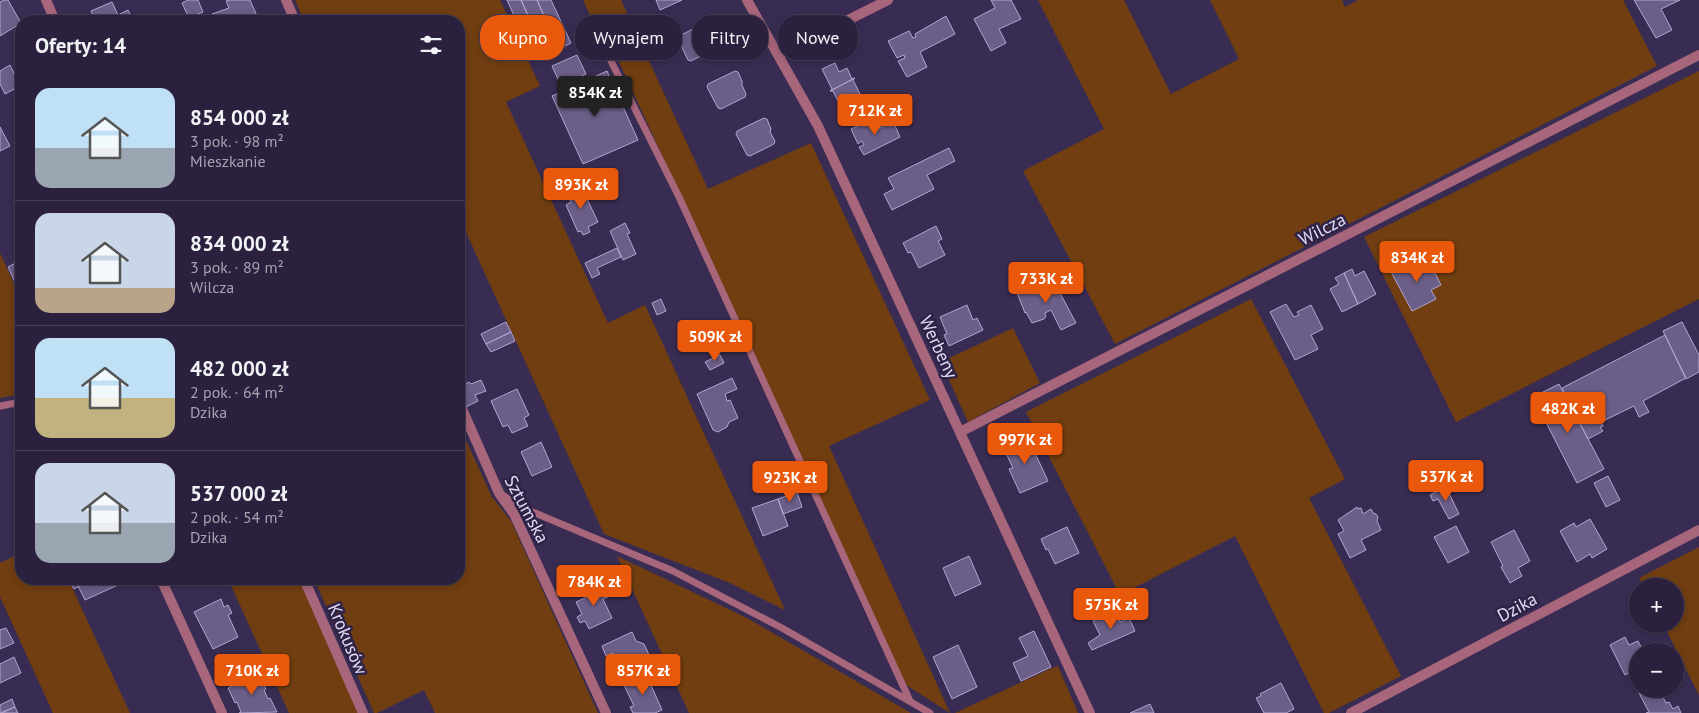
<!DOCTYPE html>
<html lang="pl">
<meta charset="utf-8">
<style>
body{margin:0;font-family:"PT Sans",sans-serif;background:#332945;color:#f1f3f6;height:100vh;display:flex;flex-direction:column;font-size:19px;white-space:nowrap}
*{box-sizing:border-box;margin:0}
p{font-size:16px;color:#a6a3b0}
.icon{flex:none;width:28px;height:28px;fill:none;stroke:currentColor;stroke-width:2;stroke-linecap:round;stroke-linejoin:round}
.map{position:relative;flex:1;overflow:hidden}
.sheet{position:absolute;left:15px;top:15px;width:450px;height:570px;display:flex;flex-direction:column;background:#2b213e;border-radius:20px;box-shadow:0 2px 8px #0003,0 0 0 1px #473e58}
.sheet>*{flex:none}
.top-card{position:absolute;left:480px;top:15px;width:475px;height:45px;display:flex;gap:10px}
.tools{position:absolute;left:1629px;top:578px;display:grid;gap:10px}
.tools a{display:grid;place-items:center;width:55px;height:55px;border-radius:50%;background:#2b213e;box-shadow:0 2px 8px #0003,0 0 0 1px #473e58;font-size:25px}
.price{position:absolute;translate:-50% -42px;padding:0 11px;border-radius:5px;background:#ea580c;color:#fff;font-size:16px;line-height:32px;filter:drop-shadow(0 1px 2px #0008)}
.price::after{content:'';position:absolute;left:50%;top:30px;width:15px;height:11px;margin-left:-8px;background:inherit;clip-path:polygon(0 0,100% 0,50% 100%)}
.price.active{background:#222;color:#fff}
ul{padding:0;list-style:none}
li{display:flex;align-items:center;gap:15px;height:125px;padding:0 20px}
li+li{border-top:1px solid #473e58}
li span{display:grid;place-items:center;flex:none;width:140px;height:100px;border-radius:15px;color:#555}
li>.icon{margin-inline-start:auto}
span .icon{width:60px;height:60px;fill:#fffc;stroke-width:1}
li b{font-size:21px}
h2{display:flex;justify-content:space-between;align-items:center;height:60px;padding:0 20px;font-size:21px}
.chip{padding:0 18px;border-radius:20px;background:#2b213e;box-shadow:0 2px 8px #0003,0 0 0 1px #473e58;font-size:18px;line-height:45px}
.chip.active{background:#ea580c;color:#fff}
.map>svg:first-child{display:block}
.green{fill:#703e11}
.building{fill:#6b5e88;stroke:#b2a5d2}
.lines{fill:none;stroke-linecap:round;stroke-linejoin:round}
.service{stroke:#a7667c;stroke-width:7}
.minor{stroke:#a7667c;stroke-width:10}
.labels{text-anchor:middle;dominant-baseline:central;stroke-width:5;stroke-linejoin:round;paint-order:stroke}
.street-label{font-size:18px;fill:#e0daf2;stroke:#2f2247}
</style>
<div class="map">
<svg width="1699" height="713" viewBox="0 0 1699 713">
<rect width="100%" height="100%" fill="#392c52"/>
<path class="green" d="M295,0h205l40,86 -34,16 102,221 37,-18 140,305 -55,-27 -126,-49 -145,-317v-196h-155z
M583,0h38l87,189 103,-46 119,257 -101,46 121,267 -44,-28 -292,-634 -6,3z
M1038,0h86l47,94 68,-35 -29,-59h132l3,7 13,-7h265l34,66 -542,278 -92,-173 81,-42z
M1699,71v228l-243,123 -92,-185z
M0,253l21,46v95l-21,4z
M1251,299l94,180 -36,19 92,178 -72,37h-5l-89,-177 -115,59 -94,-183z
M1013,328l27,55 -72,39 -27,-60z
M459,425l33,72 19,24 87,192h-163l-11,-23 -47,23h-3l-60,-134h145z
M1699,547v148l-36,-71h12v-38h-32l-4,-8z
M21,553v26h47l62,134h-77l-53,-116v-34z
M617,556l130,62 164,95h-222z
M228,579h71l59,134h-69z
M1058,666l20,47h-123l97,-45z"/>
<path class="building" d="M4,0h4l13,23 -21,13v-34z
M188,0h10l5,12 -14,6 -7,-15z
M229,0h21l7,16 -13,5h-29l-3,-7 17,-6 -3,-7z
M507,0h14l25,55 -12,5z
M521,0h16l22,49 -13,6z
M537,0h14l20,43 -12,6z
M656,0h26l-22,10z
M991,0h20l10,19 -22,10 7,14 -15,8 -17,-32 21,-11z
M1634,0h46l-19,9 11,21 -16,8z
M112,2l6,13 10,-5 5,11h-38l-4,-10z
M946,16l9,18 -35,18 7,15 -20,10 -9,-16 7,-3 -1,-3 -7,3 -9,-17 21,-10 4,7 3,-1 -1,-3z
M705,23l4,2 4,9 -1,3 4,9 -1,3 -24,12 -3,-1 -10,-21 1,-3z
M577,55l9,19 -25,12 -9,-20z
M835,63l4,9 8,-4 5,11 3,-1 -25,13 2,-2 -10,-20z
M10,65l10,21 -15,8 -5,-10v-13z
M607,71l31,69 -55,24 -31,-68z
M735,71l3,1 4,9v4l4,9 -1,3 -24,12 -3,-1 -11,-21 1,-3z
M855,78l-2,2 7,14 -6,3 3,6 -14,8 -10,-20h-3z
M764,118l3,1 4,10 -1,3 5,9 -1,3 -24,12 -3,-1 -11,-21 1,-3z
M871,120l5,10 17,-9 7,16 -36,18 -5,-8 5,-2 -2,-4 -4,3 -7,-15z
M0,127l10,19 -10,5z
M949,148l6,13 -28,14 7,14 -42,21 -8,-16 10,-5 -6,-11z
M580,184l18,38 -10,5 2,5 -7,3 -2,-4 -3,1 -12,-27 5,-3 -6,-11z
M625,223l5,10 -3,1 9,20 -13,6 -13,-29z
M936,226l6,13 -4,2 7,14 -26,13 -8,-16 -3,1 -5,-10z
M617,248l4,9 -24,11 3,6 -8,4 -7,-15z
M1428,259l13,26 -10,5 5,9 -24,12 -22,-41 17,-8 3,6z
M21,260v35l-13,-28z
M1352,269l3,7 9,-5 12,23 -18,10 -14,-31z
M1344,273l14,31 -16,8 -12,-23 9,-5 -4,-6z
M1050,280h3l23,43 -15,7 -10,-20 -6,3 1,3 -2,3 -12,4 -6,-11 -1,1 -8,-20 12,-6 2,4z
M661,299l5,12 -9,4 -5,-12z
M1286,304l8,13 5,-2 -2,-3 14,-7 12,24 -12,6 7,14 -23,11 -25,-48z
M967,305l6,15 4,-2 6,12 -34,16 -5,-11 3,-1 -7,-17z
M506,322l5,10 -25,12 -5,-10z
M1682,322l17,33v17l-13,7 -23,-48z
M511,332l4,9 -24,11 -5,-8z
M1665,335l21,43 -43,23 6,11 -10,5 -5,-11 -33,16 2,4 -3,1 3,4 -15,8 -26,-51z
M720,355l4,8 -14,7 -5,-8z
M732,378l5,11 -12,5 2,7 3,-1 8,18 -9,4 -2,5 -9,5 -5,-2 -16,-36z
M481,380l5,11 -11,4 3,6 -12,6 -7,-20 10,-5 2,2z
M1559,384l45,85 -27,14 -44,-86z
M517,389l12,26 -5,3 4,8 -16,7 -4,-8 -5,2 -12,-26z
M1027,436l21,45 -28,12 -11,-24 4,-1 -10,-21z
M541,442l11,25 -20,9 -11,-24z
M1608,476l12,24 -14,7 -12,-24z
M1446,487l13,27 -10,5 -11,-20 -5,2 -3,-6z
M797,492l5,15 -19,7 -5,-15z
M778,499l10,27 -25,10 -11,-28z
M1357,507l1,2 3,-1 2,6 8,-5 2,4 3,1 2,3 -1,4 4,9 -20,10 5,10 -16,8 -12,-24 6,-3 -6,-11z
M1590,519l17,30 -15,9 -2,-4 -13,8 -17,-31 14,-8 2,4z
M1456,526l13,26 -21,11 -14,-26z
M1067,527l12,26 -24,11 -7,-15 -2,1 -5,-11z
M1514,530l16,31 -12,7 4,8 -12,7 -9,-16 2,-1 -12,-24z
M969,556l12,28 -26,12 -12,-28z
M599,577l9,20 -5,2 9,19 -23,11 -4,-8 -5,2 -3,-6 5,-3 -6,-12 22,-10 -5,-12z
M80,579h3l2,4 -11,6 -4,-7z
M94,579h37l-46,21 -7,-14z
M221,599l3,8 4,-2 4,8 -4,2 10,22 -25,12 -19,-37z
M1115,611l5,11 9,-4 6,13 -43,19 -4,-7 12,-8 -7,-14z
M6,628l8,15 -14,6v-19z
M1034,631l17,36 -30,14 -8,-18 15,-7 -9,-18z
M632,632l4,9 8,3 5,11 -31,14 -4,-10 2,-1 -3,-5 -7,3 -4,-10z
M1625,637l4,8 9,-4 5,10h-5v38h13l-11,6 -10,-23 -5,3 -15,-30z
M958,645l19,42 -25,12 -19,-42z
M14,657l7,16 -21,10v-19z
M259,674l7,15 -2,1 4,9 2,-1 7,14 -38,1 2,-1 -4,-10 -2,1 -7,-15z
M646,674l16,36 -7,3h-22l-3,-6 4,-1 -10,-21z
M1281,683l13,26 -8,4h-22l-8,-15 5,-2 -1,-2z
M1651,689h8l7,14 3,-1 4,7 5,-3 3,7h-35l3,-1 -9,-17z
M12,699l3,8 -15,6v-8z
M1150,704l4,9h-24z
M15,707l3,6h-16z"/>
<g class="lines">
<path class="service" d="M611,61l68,136 231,504
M0,406l21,-4
M502,495l26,15 145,61 109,57 148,85"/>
<path class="minor" d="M46,0l9,21
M286,0l9,21
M747,0l71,126 272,587
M778,55l110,-55
M459,402l40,91 15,21 92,199
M960,432l739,-377
M161,579l61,134
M304,579l59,134
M1351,713l348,-183"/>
</g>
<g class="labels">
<g class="street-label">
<text transform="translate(1322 229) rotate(-27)">Wilcza</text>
<text transform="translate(939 347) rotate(65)">Werbeny</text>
<text transform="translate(527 509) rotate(62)">Sztumska</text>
<text transform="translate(1517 607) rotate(-28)">Dzika</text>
<text transform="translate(348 639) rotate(67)">Krokusów</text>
</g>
</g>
</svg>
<div class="tools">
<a>+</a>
<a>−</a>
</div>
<b class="price active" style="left:595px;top:118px">854K zł</b>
<b class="price" style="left:875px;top:136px">712K zł</b>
<b class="price" style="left:581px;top:210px">893K zł</b>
<b class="price" style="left:1417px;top:283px">834K zł</b>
<b class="price" style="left:1046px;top:304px">733K zł</b>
<b class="price" style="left:715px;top:362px">509K zł</b>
<b class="price" style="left:1568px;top:434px">482K zł</b>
<b class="price" style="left:1025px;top:465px">997K zł</b>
<b class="price" style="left:1446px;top:502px">537K zł</b>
<b class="price" style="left:790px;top:503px">923K zł</b>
<b class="price" style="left:594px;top:607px">784K zł</b>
<b class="price" style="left:1111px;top:630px">575K zł</b>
<b class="price" style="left:252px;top:696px">710K zł</b>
<b class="price" style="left:643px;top:696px">857K zł</b>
<div class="top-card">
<a class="chip active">Kupno</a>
<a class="chip">Wynajem</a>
<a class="chip">Filtry</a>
<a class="chip">Nowe</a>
</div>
<section class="sheet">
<h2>Oferty: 14<svg class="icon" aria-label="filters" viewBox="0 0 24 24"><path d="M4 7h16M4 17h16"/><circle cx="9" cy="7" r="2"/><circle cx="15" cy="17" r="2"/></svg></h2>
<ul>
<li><span style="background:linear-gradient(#bfe0f5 60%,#9aa5b1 0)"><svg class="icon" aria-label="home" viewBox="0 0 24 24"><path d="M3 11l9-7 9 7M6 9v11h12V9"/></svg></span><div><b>854 000 zł</b><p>3 pok. · 98 m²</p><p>Mieszkanie</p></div></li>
<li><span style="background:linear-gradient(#c9d6e8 75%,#b9a48a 0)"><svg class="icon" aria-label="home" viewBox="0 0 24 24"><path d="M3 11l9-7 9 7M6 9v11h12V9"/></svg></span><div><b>834 000 zł</b><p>3 pok. · 89 m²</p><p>Wilcza</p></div></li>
<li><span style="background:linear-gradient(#bfe0f5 60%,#c2b280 0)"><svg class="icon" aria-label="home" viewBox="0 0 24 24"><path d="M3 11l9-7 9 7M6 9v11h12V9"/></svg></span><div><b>482 000 zł</b><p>2 pok. · 64 m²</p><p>Dzika</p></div></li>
<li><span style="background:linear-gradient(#c9d6e8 60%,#9aa5b1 0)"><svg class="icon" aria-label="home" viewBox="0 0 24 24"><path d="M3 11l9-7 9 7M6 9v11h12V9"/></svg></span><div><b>537 000 zł</b><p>2 pok. · 54 m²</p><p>Dzika</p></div></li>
</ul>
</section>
</div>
